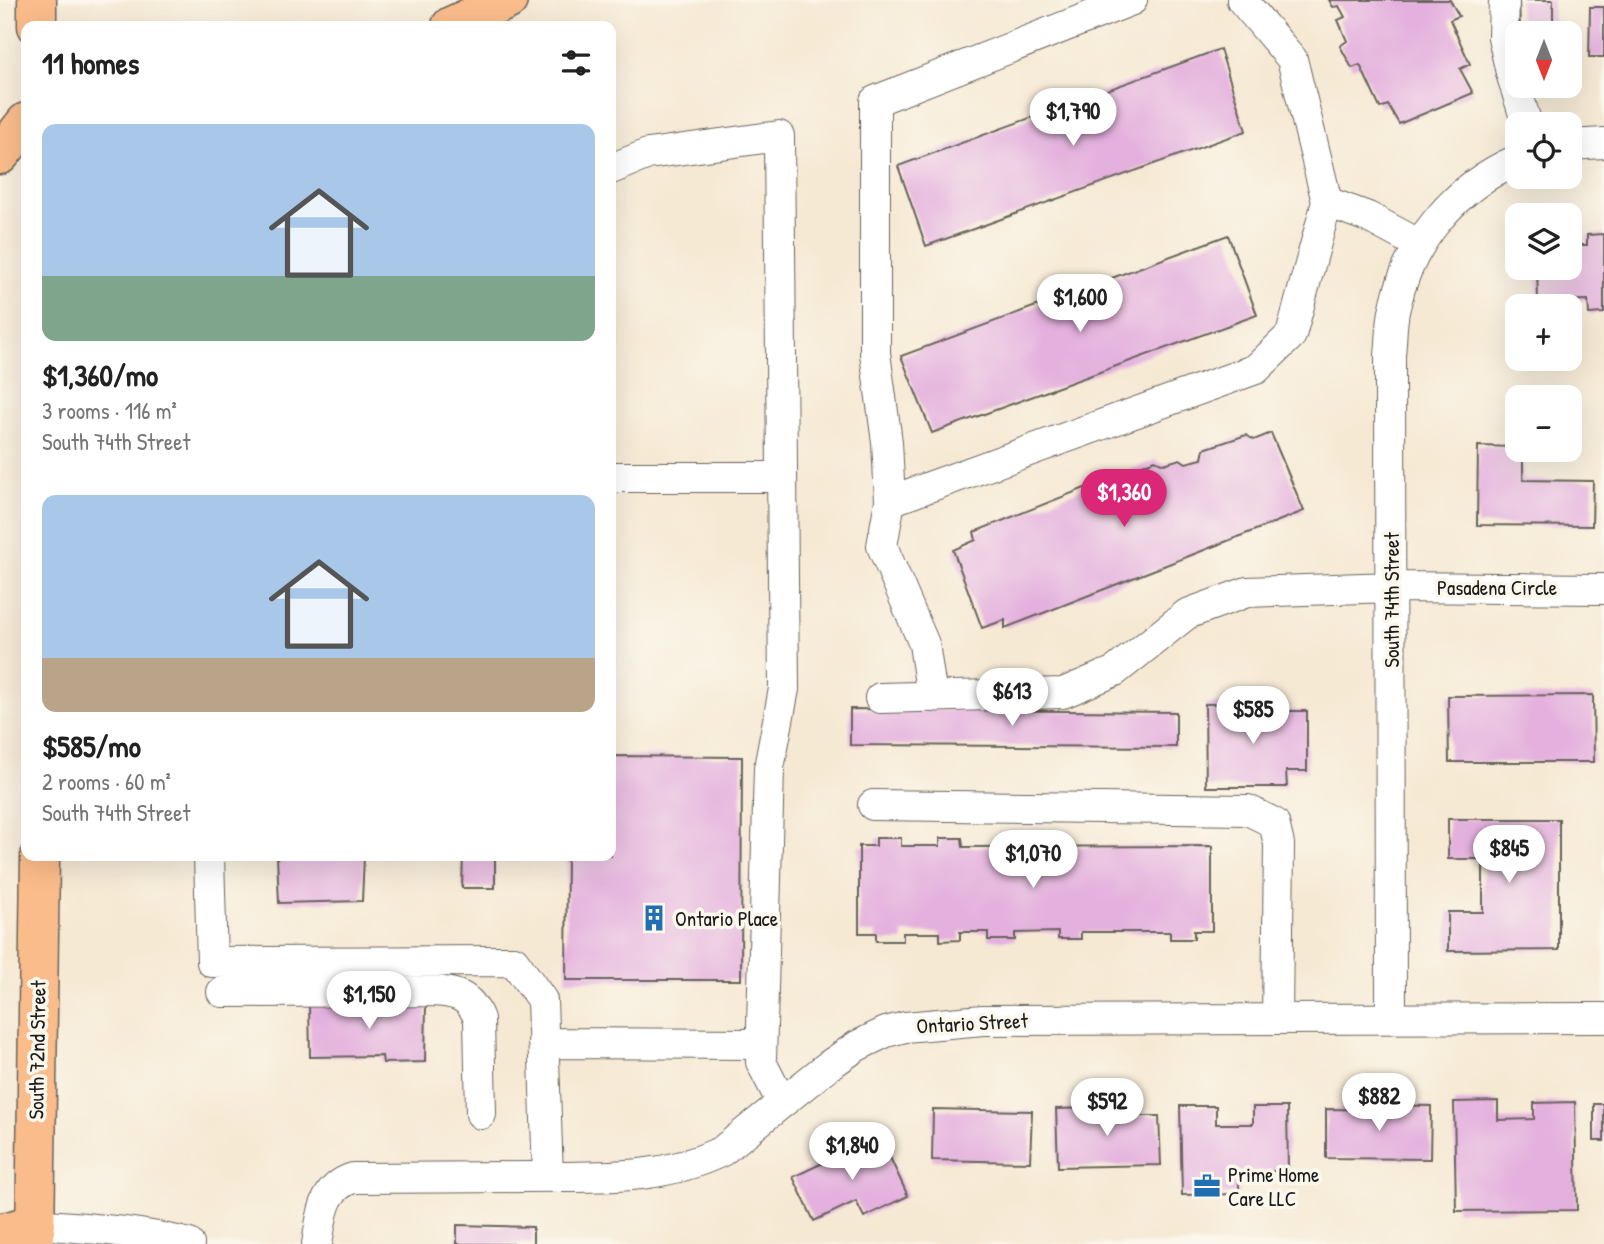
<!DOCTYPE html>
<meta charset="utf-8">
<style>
body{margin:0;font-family:"Patrick Hand",sans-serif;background:#f6f6f6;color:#222;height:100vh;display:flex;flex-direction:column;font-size:26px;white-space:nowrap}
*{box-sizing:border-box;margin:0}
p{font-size:23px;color:#767676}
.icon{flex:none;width:38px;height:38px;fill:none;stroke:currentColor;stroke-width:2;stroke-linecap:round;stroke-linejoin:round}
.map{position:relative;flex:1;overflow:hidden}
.drawer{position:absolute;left:21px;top:21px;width:595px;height:840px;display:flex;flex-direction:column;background:#fff;border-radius:14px;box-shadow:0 7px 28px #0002}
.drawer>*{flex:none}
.needle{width:46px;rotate:180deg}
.fabs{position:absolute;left:1505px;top:21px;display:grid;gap:14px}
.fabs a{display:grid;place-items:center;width:77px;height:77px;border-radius:14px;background:#fff;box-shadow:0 7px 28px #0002;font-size:35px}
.price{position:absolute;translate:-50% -60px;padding:0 16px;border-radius:24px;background:#fff;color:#222;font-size:23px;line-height:46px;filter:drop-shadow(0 2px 4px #0008)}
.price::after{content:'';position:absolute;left:50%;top:42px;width:21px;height:16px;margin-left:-10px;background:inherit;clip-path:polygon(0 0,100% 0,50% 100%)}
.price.active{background:#db2777;color:#fff}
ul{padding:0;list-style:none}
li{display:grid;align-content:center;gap:14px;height:371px;padding:0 21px}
li span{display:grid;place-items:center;height:217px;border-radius:14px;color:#555}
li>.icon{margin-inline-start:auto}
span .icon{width:126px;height:126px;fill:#fffc;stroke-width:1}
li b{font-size:30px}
h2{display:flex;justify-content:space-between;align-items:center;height:84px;padding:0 21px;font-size:30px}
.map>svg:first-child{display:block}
.building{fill:#e4b0de}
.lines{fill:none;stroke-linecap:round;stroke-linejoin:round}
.minor-casing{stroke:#68645c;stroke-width:32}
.major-casing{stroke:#68645c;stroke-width:41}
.highway-casing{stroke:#68645c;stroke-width:41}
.minor{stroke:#fff;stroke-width:30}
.major{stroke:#fabc8b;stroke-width:38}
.highway{stroke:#fabc8b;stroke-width:38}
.labels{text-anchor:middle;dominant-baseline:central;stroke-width:7;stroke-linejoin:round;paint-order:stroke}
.street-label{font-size:21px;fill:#1c1c1c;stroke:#fbf7ec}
.poi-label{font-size:21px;fill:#1c1c1c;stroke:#fbf7ec;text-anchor:start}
</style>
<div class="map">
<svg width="1604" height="1244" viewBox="0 0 1604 1244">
<rect width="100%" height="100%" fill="#fbf7ec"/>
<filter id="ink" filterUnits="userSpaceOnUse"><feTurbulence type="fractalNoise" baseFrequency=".0143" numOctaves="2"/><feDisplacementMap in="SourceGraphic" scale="14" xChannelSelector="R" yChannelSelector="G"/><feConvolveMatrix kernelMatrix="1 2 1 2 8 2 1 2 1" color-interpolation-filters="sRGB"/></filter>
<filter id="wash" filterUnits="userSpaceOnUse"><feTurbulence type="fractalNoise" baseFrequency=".00686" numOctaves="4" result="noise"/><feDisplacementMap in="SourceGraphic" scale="28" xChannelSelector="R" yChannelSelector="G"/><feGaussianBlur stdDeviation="1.57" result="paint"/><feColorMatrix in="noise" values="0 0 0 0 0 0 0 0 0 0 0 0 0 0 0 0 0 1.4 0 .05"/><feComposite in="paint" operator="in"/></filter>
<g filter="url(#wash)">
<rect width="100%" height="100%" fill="#f6e9d4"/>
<g id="blocks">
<path class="building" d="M1329,0h121l9,16 -9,4 20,44 -10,5 13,24 -74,31 -11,-19 -8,3 -20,-43 -8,3 -12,-22 7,-5 -9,-21 7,-3 -6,-11 -6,1z
M1519,0h34v28h-33z
M1590,7h14v50h-15z
M1220,49l26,82 -320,115 -28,-80z
M1604,234v79l-15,1 -1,-14 -50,1 -1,-33h33v-23h17v-10z
M1228,235l29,80 -325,118 -31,-77z
M1271,433l33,78 -299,117v-8l-23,8 -29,-78 23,-10 -2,-8 181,-72 9,4 16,-5 6,4 16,-4 2,-10 42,-14 8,5z
M1478,446l39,1v3h6v30l70,1 -1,45 -115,-1z
M1593,695l1,67h-145l-1,-66z
M1258,703v8h49v60h-21l1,16h-81l-1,-83z
M850,709l326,3v35l-326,-2z
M611,756l131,1 -1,223h-175l1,-124h44z
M1448,819h111v131l-111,1v-39h35v-53h-35z
M876,838h25v8h39v-8h22l1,9 249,-1v85h-18v8h-24v-7h-89v7h-23v-7l-43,1v7h-27v-8h-28v8l-20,1v-8h-37v8h-27v-8h-17v-87h17z
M277,856h87l-2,45 -83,2z
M463,856h32v32h-33z
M309,1003h117l-1,59 -42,1 -1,-7 -72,1z
M1498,1101v19l36,-1v-16l41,-1 2,108 -121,1 -2,-109z
M1594,1104h10v37h-10z
M1389,1105l42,1 -1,53 -104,-1v-49l63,1z
M1180,1106h36v18h37v-17h34l1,64 -49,1v22l-57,1z
M1132,1107v9h27l2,49 -103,2 -2,-58z
M933,1109l99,2 -2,51 -98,-2z
M880,1136l28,60 -44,21 -8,-16 -42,20 -21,-44z
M457,1225l76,2v17h-76z"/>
</g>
</g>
<g filter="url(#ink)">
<use href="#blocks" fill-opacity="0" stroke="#68645c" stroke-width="2"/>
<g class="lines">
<g class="minor-casing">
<path id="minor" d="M1504,0l-1,37 8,36 16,51
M1570,145l34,-2
M611,169l37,-15 131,-18 5,553 -15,79 -8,294 21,41
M1327,202l41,15 52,28
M611,477h171
M890,501l366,-132 35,-34 36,-133 -35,-143 -50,-59
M932,697l-8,-53 -42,-98 8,-45 -3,-59 -12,-89v-252l257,-101
M880,698l183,-5 52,-22 72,-57 60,-22 144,-5 213,2
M873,805l375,5 26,13 5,21 -2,175
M209,856l3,106 302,-1 28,39 6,177
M222,992l210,-1c23,1 38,4 47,28l2,95
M1391,1018l-1,-663c2,-16 1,-33 5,-48 14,-65 61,-121 122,-147
M543,1043l218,1
M36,1224c51,4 103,7 153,20
M317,1244c5,-28 5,-56 36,-66 59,0 118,-1 176,-1 68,-1 130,5 193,-26l106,-85 29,-20 29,-14 19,-5 78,-7 621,-2"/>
</g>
<g class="major-casing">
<path id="major" d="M37,0v26
M0,1233l36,-9
M35,1244l5,-388"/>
</g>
<g class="highway-casing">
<path id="highway" d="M451,26l57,-26
M0,155l26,-33"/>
</g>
<use href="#minor" class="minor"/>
<use href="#major" class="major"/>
<use href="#highway" class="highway"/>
</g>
</g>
<defs>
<g id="building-bare" transform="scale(2.1)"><path d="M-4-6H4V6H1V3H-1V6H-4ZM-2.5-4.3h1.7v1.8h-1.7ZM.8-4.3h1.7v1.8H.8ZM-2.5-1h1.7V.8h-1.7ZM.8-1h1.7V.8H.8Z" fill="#1f6fb2" stroke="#fbf7ec" stroke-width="2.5" paint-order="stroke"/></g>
<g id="office-bare" transform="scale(2.1)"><path d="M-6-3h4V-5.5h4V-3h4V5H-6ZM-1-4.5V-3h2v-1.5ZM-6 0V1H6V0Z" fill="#1f6fb2" stroke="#fbf7ec" stroke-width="2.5" paint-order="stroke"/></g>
</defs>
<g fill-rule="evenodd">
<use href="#building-bare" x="654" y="918"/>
<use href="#office-bare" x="1207" y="1186"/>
</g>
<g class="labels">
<g class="street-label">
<text x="1497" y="587">Pasadena Circle</text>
<text transform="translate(1391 600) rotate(-90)">South 74th Street</text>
<text transform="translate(972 1023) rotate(-3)">Ontario Street</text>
<text transform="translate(37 1050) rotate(-89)">South 72nd Street</text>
</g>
<g class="poi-label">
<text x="675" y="918">Ontario Place</text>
<text x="1228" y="1174">Prime Home<tspan x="1228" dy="24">Care LLC</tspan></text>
</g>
</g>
</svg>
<div class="fabs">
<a><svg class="needle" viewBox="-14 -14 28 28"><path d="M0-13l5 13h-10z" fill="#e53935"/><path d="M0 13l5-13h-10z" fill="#767676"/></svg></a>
<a><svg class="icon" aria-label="locate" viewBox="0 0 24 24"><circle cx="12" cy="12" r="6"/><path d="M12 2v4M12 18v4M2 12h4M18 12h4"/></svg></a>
<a><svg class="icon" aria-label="layers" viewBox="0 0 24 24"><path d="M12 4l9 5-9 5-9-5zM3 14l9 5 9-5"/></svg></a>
<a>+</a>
<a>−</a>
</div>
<b class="price" style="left:1073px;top:148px">$1,790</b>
<b class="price" style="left:1080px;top:334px">$1,600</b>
<b class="price active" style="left:1124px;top:529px">$1,360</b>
<b class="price" style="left:1012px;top:728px">$613</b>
<b class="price" style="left:1253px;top:746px">$585</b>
<b class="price" style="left:1509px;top:885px">$845</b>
<b class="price" style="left:1033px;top:890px">$1,070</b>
<b class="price" style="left:369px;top:1031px">$1,150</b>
<b class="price" style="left:1379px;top:1133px">$882</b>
<b class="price" style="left:1107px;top:1138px">$592</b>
<b class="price" style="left:852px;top:1182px">$1,840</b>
<section class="drawer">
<h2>11 homes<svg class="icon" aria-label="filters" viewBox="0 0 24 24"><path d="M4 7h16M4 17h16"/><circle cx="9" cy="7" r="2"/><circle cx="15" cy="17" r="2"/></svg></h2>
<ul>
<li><span style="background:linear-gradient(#a9c7e8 70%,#7fa58c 0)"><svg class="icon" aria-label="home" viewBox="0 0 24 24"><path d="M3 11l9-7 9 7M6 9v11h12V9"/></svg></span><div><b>$1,360/mo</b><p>3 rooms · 116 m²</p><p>South 74th Street</p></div></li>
<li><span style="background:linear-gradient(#a9c7e8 75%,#b9a48a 0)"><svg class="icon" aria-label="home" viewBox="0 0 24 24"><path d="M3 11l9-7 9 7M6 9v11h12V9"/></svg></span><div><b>$585/mo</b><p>2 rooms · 60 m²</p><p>South 74th Street</p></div></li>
</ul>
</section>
</div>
